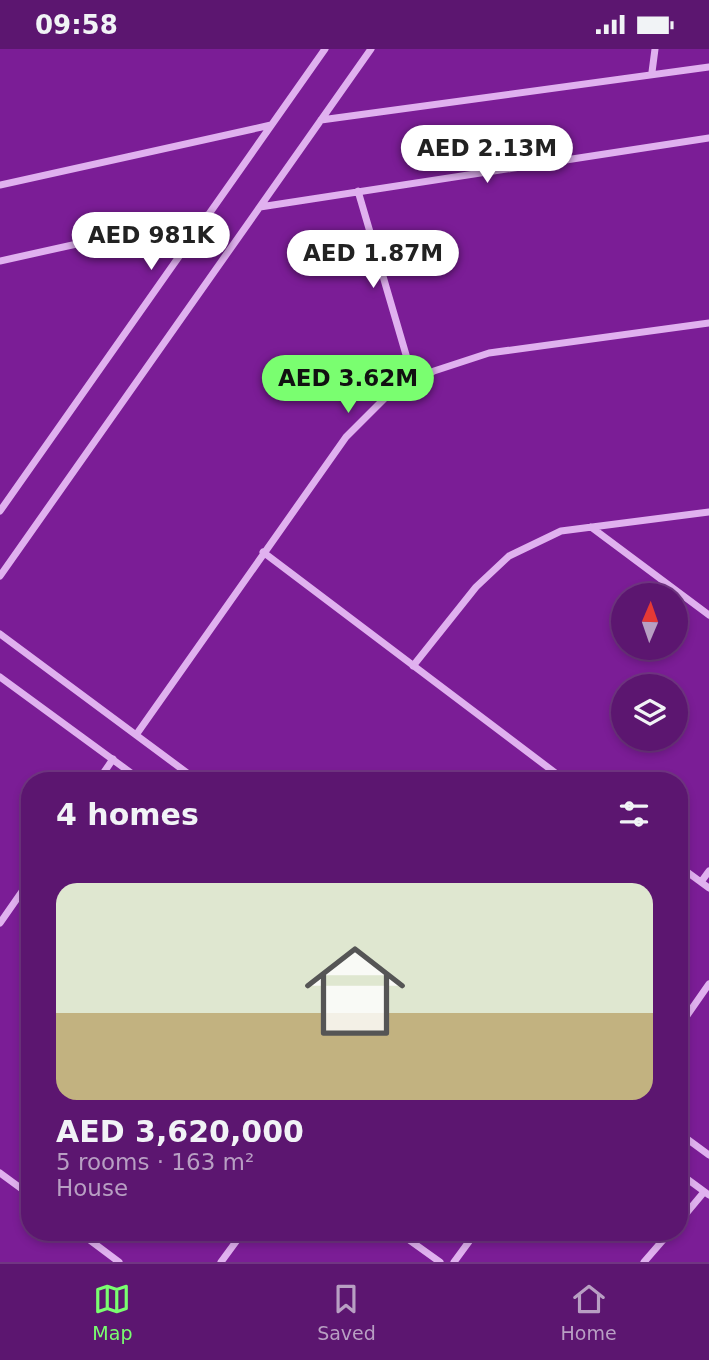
<!DOCTYPE html>
<meta charset="utf-8">
<style>
body{margin:0;font-family:"DejaVu Sans",sans-serif;background:#621f75;color:#f1f3f6;height:100vh;display:flex;flex-direction:column;font-size:26px;white-space:nowrap}
*{box-sizing:border-box;margin:0}
p{font-size:23px;color:#b89fc3}
.icon{flex:none;width:38px;height:38px;fill:none;stroke:currentColor;stroke-width:2;stroke-linecap:round;stroke-linejoin:round}
.map{position:relative;flex:1;overflow:hidden}
.details{position:absolute;left:21px;top:723px;width:667px;height:469px;display:flex;flex-direction:column;background:#5c1670;border-radius:28px;box-shadow:0 4px 10px #0003,0 0 0 2px #713583}
.details>*{flex:none}
.needle{width:46px;rotate:2deg}
.buttons{position:absolute;left:611px;top:534px;display:grid;gap:14px}
.buttons a{display:grid;place-items:center;width:77px;height:77px;border-radius:50%;background:#5c1670;box-shadow:0 4px 10px #0003,0 0 0 2px #713583;font-size:35px}
.price{position:absolute;translate:-50% -60px;padding:0 16px;border-radius:24px;background:#fff;color:#222;font-size:23px;line-height:46px;filter:drop-shadow(0 2px 4px #0008)}
.price::after{content:'';position:absolute;left:50%;top:42px;width:21px;height:16px;margin-left:-10px;background:inherit;clip-path:polygon(0 0,100% 0,50% 100%)}
.price.current{background:#7afe70;color:#111}
ul{padding:0;list-style:none}
li{display:grid;align-content:center;gap:14px;height:371px;padding:0 35px}
li span{display:grid;place-items:center;height:217px;border-radius:21px;color:#555}
li>.icon{margin-inline-start:auto}
span .icon{width:126px;height:126px;fill:#fffc;stroke-width:1}
li b{font-size:30px}
h2{display:flex;justify-content:space-between;align-items:center;height:84px;padding:0 35px;font-size:30px}
.status{display:flex;justify-content:space-between;align-items:center;height:49px;padding:0 35px;background:#5c1670;direction:ltr}
.status svg{height:19px;fill:currentColor}
.tab-bar{display:flex;justify-content:space-around;align-items:center;height:98px;border-top:2px solid #713583;background:#5c1670;font-size:19px;color:#b89fc3}
.tab-bar a{display:grid;justify-items:center;gap:4px}
.tab-bar .current{color:#7afe70}
.map>svg:first-child{display:block}
.lines{fill:none;stroke-linecap:round;stroke-linejoin:round}
.street{stroke:#e0b1ef;stroke-width:7}
</style>
<div class="status"><b>09:58</b><svg viewBox="0 0 49 12"><path d="M0 12V9h3v3zM5 12V6h3v6zM10 12V3h3v9zM15 12V0h3v12zM26 1h20v11H26zM47 4h2v5h-2z"/></svg></div>
<div class="map">
<svg width="709" height="1213" viewBox="0 0 709 1213">
<rect width="100%" height="100%" fill="#7b1d96"/>
<g class="lines">
<path class="street" d="M652,23l3,-23
M321,71l388,-53
M0,136l271,-60
M358,142l56,191
M260,158l449,-69
M0,212l208,-46
M0,462l325,-462
M591,478l118,88
M263,503l303,229
M0,527l371,-527
M0,585l198,147
M413,617l63,-79 33,-31 52,-25 148,-19
M0,628l142,104
M136,686l210,-298 40,-40 48,-26 55,-18 220,-30
M98,732l15,-22
M679,817l30,22
M701,833l8,-11
M0,874l30,-43
M679,978l30,-43
M679,1084l30,22
M0,1124l30,22
M679,1124l30,22
M679,1173l25,-30
M79,1183l40,30
M398,1183l42,30
M221,1213l22,-30
M454,1213l22,-30
M644,1213l26,-30"/>
</g>
</svg>
<div class="buttons">
<a><svg class="needle" viewBox="-14 -14 28 28"><path d="M0-13l5 13h-10z" fill="#e53935"/><path d="M0 13l5-13h-10z" fill="#b89fc3"/></svg></a>
<a><svg class="icon" aria-label="layers" viewBox="0 0 24 24"><path d="M12 4l9 5-9 5-9-5zM3 14l9 5 9-5"/></svg></a>
</div>
<b class="price" style="left:487px;top:136px">AED 2.13M</b>
<b class="price" style="left:151px;top:223px">AED 981K</b>
<b class="price" style="left:373px;top:241px">AED 1.87M</b>
<b class="price current" style="left:348px;top:366px">AED 3.62M</b>
<section class="details">
<h2>4 homes<svg class="icon" aria-label="filters" viewBox="0 0 24 24"><path d="M4 7h16M4 17h16"/><circle cx="9" cy="7" r="2"/><circle cx="15" cy="17" r="2"/></svg></h2>
<ul>
<li><span style="background:linear-gradient(#dfe7d0 60%,#c2b280 0)"><svg class="icon" aria-label="home" viewBox="0 0 24 24"><path d="M3 11l9-7 9 7M6 9v11h12V9"/></svg></span><div><b>AED 3,620,000</b><p>5 rooms · 163 m²</p><p>House</p></div></li>
</ul>
</section>
</div>
<nav class="tab-bar">
<a class="current"><svg class="icon" aria-label="map" viewBox="0 0 24 24"><path d="M3 6l6-2 6 2 6-2v14l-6 2-6-2-6 2zM9 4v14M15 6v14"/></svg>Map</a>
<a><svg class="icon" aria-label="saved" viewBox="0 0 24 24"><path d="M7 4h10v16l-5-4-5 4z"/></svg>Saved</a>
<a><svg class="icon" aria-label="home" viewBox="0 0 24 24"><path d="M3 11l9-7 9 7M6 9v11h12V9"/></svg>Home</a>
</nav>
